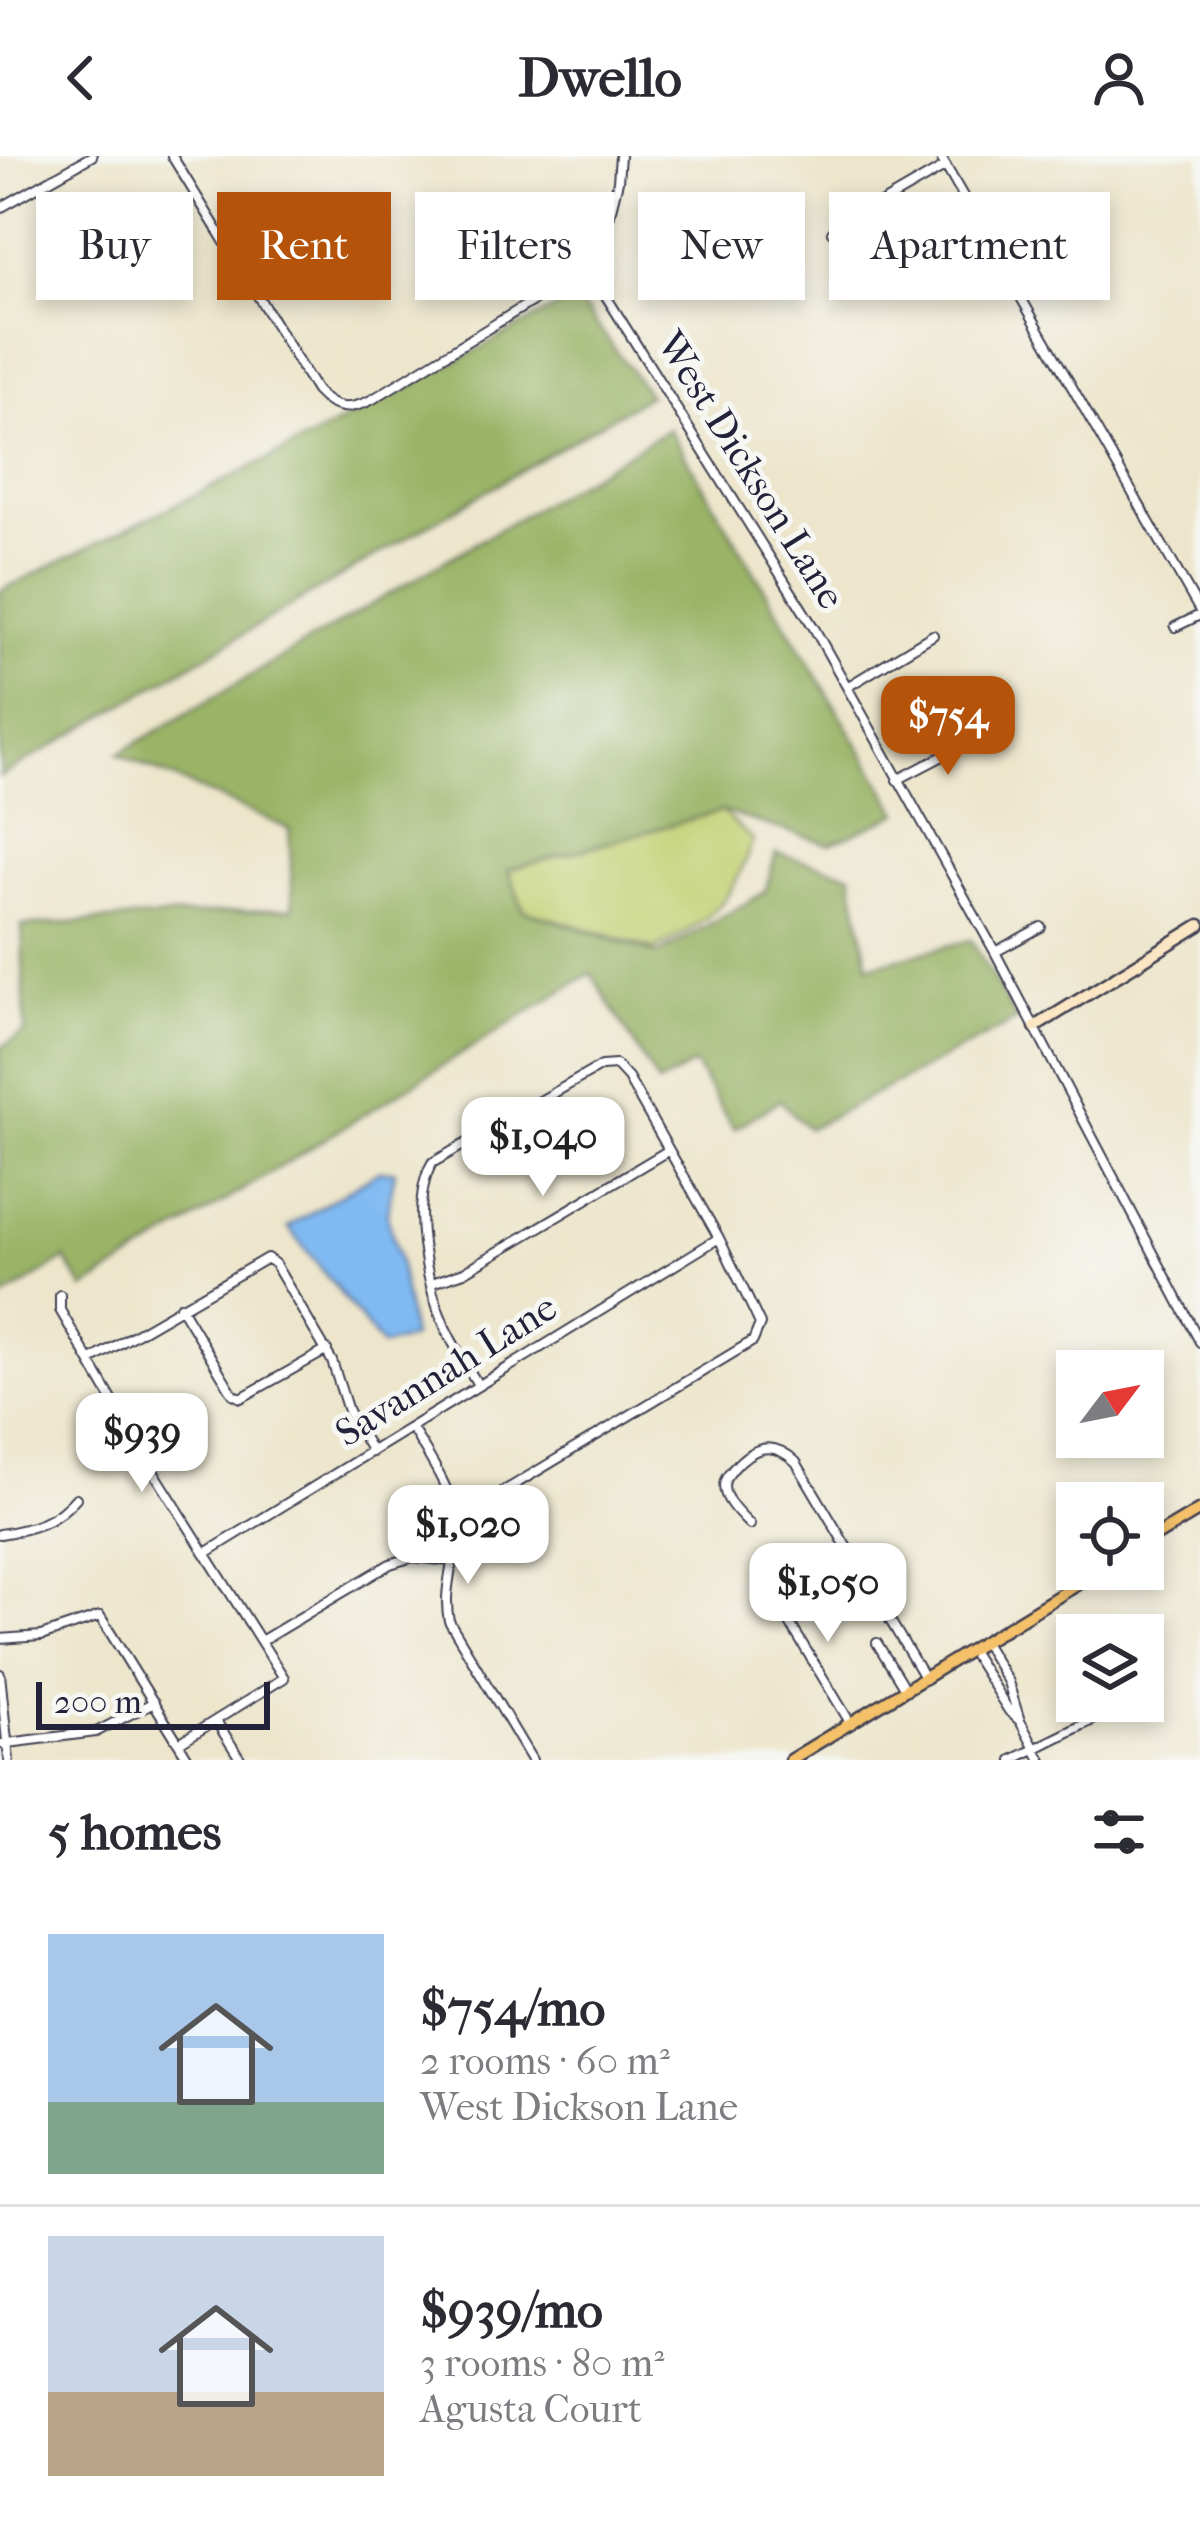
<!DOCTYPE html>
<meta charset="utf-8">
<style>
body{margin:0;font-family:"IM FELL French Canon",serif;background:#f7f7f7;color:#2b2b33;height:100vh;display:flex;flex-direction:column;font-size:45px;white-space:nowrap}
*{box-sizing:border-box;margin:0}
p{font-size:39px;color:#7c7c81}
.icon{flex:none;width:66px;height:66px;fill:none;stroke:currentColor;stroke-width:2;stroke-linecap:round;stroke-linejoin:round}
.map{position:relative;height:1604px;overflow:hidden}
.sheet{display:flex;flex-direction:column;background:#fff;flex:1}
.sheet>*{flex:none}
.top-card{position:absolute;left:36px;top:36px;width:1128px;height:108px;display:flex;gap:24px}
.needle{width:78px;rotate:58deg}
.controls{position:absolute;left:1056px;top:1194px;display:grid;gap:24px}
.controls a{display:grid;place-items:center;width:108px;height:108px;border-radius:0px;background:#fff;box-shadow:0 6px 18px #0003;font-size:60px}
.scale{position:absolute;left:36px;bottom:30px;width:234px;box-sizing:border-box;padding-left:12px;border:6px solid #22223b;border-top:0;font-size:33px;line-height:42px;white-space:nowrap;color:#22223b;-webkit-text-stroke:9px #f6f6f2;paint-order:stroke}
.price{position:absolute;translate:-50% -102px;padding:0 27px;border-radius:24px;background:#fff;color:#222;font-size:39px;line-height:78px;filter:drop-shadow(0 3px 6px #0008)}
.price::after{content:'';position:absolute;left:50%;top:72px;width:36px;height:27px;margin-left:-18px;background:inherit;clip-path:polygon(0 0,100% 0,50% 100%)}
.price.active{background:#b45309;color:#fff}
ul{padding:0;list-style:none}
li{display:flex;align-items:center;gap:36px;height:300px;padding:0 48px}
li+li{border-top:3px solid #e1e1e2}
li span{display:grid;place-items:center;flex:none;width:336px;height:240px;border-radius:0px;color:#555}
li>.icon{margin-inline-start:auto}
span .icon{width:144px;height:144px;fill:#fffc;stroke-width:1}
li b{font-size:51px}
h2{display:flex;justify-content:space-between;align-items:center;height:144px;padding:0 48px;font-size:51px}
.chip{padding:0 42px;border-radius:0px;background:#fff;box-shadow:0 6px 18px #0003;font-size:42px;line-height:108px}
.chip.active{background:#b45309;color:#fff}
header{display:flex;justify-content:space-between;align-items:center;height:156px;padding:0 48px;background:#fff;font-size:54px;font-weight:700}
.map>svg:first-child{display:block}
.green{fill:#c3d174;stroke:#727a58;stroke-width:3}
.forest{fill:#9ab366;stroke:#5e6a50;stroke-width:3}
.water{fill:#80baf2;stroke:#516e96;stroke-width:3}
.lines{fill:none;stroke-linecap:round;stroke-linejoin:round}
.street-casing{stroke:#403f51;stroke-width:12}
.secondary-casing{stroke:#403f51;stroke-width:15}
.primary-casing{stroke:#403f51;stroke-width:15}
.street{stroke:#fff;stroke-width:8}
.secondary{stroke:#fbe6c4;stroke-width:10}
.primary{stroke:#f4c16b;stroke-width:10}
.labels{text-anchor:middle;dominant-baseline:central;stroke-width:10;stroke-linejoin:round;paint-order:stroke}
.street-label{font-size:39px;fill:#22223b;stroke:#f6f6f2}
</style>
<header><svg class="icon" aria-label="back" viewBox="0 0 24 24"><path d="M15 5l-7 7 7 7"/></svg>Dwello<svg class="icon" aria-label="person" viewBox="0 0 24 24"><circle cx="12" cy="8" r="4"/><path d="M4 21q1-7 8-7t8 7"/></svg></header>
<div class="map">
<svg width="1200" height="1604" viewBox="0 0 1200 1604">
<rect width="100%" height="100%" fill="#f6f6f2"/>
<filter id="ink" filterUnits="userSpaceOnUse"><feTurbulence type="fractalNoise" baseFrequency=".00833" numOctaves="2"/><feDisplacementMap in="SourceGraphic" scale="24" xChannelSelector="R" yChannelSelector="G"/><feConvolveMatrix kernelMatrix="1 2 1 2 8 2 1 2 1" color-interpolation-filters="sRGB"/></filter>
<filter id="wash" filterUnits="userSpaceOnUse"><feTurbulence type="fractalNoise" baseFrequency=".004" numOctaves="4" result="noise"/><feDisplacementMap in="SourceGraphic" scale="48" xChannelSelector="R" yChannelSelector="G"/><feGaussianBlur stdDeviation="2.7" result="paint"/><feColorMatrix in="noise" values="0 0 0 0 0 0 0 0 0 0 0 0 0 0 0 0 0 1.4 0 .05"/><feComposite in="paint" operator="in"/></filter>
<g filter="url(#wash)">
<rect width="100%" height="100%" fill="#ede6cc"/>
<path class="green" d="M721,655l32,29c-23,66 -39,76 -98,110l-131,-40 -16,-40z"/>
<path class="forest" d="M576,141l73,98 -649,382v-186l315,-155z
M669,273l230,384 -69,31 -109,-33 -213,59 15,40 135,44 107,-62 11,-39 75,21 18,92 102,-26 46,80 -209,109 -28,-29 -46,29 -40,-65 -36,20 -67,-111 -507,316 -19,-30 -65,41v-252l25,-16 -3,-106 271,-18 -4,-79 -171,-75z"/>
<path class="water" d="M379,1015h16l-8,44 12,44 13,79 -30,8 -94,-119z"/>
</g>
<g filter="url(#ink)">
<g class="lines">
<g class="street-casing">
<path id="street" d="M172,0l144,235c18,20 34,20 57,8l194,-119 18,-1 19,14 210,335 181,324 205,390
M940,0l260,455
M0,52l92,-52
M832,76l114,-66
M593,127l25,-102 2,-25
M1175,471l25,-12
M847,531l86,-52
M897,624l82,-43
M995,796l46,-25
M432,1127l32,-11 205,-122
M60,1139v15l92,159 132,209 -105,65
M180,1150l53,88 8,4 86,-48
M91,1204l176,-102 8,6 57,97 16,50 24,41
M411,1271c22,37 49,71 44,117 -3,28 -12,48 -6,77l83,139
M455,1356l34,-12 264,-159 7,-17 -41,-86 -91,-160 -12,-13 -15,1 -169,97c-23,41 -5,123 13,164 9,20 22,39 33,58
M750,1369c-10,-10 -26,-25 -26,-39 1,-9 4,-10 9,-17 20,-23 40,-29 63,-7l129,217
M0,1378c32,-5 55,-11 76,-36
M206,1397l513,-315
M767,1449l21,15 63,104
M0,1483l41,-3 59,-20 89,144
M261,1485l129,-77 23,-7 38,4
M877,1487l28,46
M985,1488l23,38 12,39 21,39
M972,1496l37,59 10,9
M0,1518l9,86
M1143,1540l14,-6
M216,1565l25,39
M0,1588l96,-12 58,-30
M1012,1604l119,-59"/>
</g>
<g class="secondary-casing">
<path id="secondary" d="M1035,871l165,-102"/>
</g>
<g class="primary-casing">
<path id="primary" d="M1143,1388l57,-34
M790,1604l313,-191"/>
</g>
<use href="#street" class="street"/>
<use href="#secondary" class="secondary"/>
<use href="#primary" class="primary"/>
</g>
</g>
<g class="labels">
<g class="street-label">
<text transform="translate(751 314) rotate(58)">West Dickson Lane</text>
<text transform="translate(446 1214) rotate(-32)">Savannah Lane</text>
</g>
</g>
</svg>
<div class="controls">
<a><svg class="needle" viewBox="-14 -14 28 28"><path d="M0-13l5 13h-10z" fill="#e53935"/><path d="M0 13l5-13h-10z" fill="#7c7c81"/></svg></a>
<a><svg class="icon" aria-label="locate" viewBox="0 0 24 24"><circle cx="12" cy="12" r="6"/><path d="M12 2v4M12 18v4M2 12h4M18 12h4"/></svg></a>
<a><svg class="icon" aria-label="layers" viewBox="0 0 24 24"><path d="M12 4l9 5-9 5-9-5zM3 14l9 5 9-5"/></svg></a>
</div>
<div class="scale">200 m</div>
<b class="price active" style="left:948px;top:622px">$754</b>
<b class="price" style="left:543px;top:1043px">$1,040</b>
<b class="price" style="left:142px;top:1339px">$939</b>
<b class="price" style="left:468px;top:1431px">$1,020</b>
<b class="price" style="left:828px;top:1489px">$1,050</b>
<div class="top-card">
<a class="chip">Buy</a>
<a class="chip active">Rent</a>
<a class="chip">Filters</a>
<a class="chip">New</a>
<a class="chip">Apartment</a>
</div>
</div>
<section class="sheet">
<h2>5 homes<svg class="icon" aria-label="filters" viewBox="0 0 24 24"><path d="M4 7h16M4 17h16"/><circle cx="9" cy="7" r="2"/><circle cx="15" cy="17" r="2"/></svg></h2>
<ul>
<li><span style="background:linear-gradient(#a9c7e8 70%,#7fa58c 0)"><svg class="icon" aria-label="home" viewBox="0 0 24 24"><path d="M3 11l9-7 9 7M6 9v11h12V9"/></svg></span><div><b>$754/mo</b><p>2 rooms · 60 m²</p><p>West Dickson Lane</p></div></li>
<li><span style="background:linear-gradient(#c9d6e8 65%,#b9a48a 0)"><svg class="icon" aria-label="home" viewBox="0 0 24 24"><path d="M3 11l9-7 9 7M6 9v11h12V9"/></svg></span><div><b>$939/mo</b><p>3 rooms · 80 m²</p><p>Agusta Court</p></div></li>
</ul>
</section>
